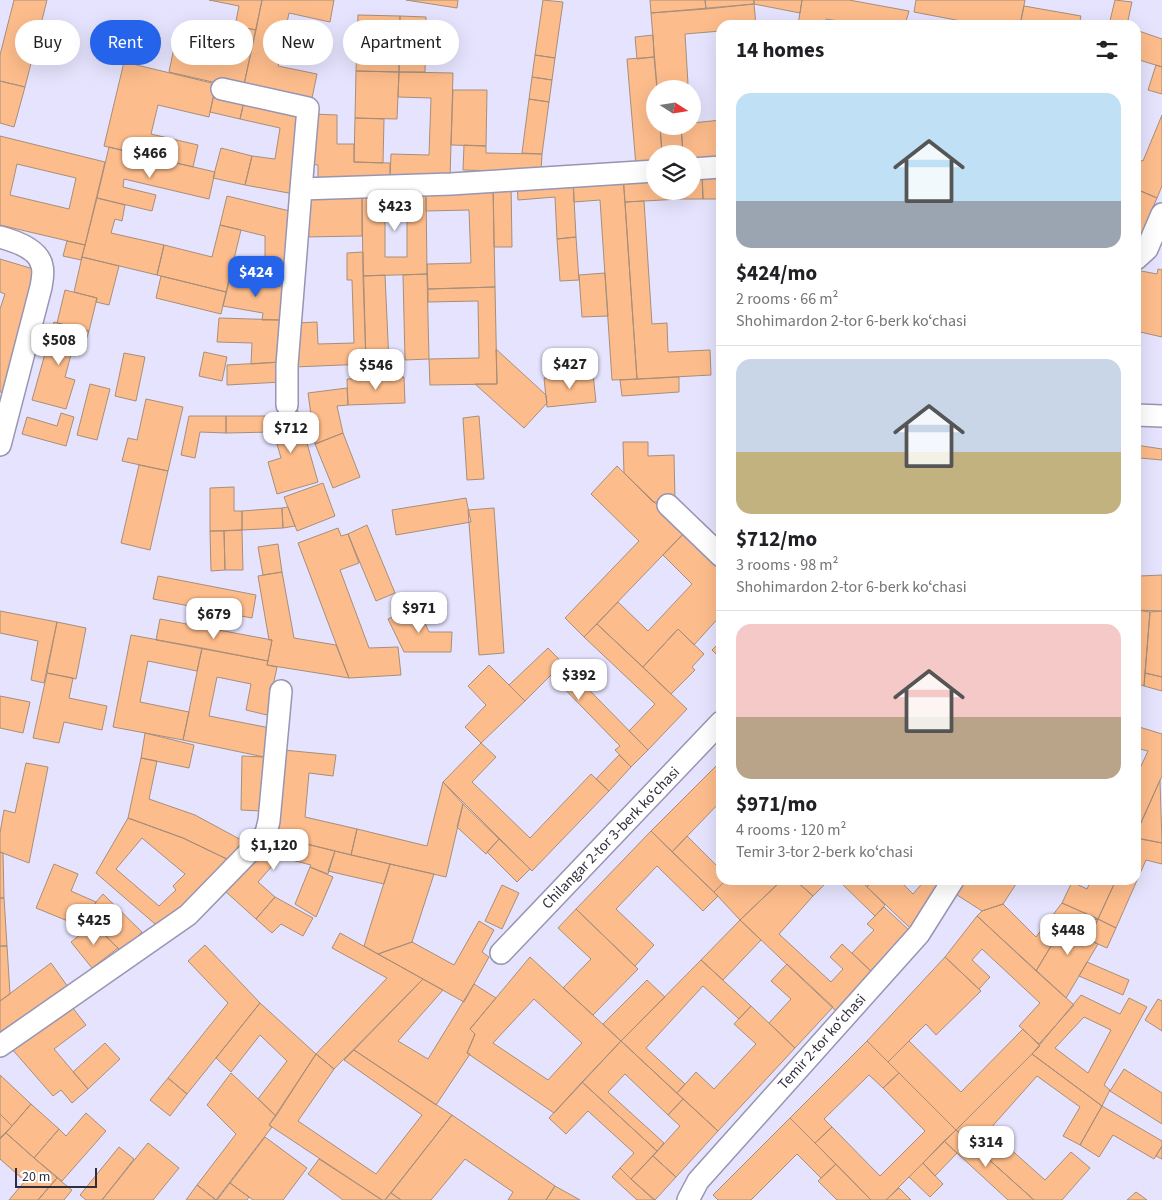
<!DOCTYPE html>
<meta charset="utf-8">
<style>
body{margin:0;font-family:"Source Sans 3",sans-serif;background:#f6f6f6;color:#202124;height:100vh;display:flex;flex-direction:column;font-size:19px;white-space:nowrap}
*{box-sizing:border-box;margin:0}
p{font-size:16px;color:#757577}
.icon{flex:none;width:28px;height:28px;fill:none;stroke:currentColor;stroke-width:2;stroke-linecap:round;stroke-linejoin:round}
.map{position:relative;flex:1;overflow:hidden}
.drawer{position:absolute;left:716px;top:20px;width:425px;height:865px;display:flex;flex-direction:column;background:#fff;border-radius:15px;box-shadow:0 5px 20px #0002}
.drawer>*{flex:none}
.banner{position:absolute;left:15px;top:20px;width:475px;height:45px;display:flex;gap:10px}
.needle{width:32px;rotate:102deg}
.buttons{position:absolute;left:646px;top:80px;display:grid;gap:10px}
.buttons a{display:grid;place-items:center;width:55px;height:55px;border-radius:50%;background:#fff;box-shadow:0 5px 20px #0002;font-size:25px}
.scale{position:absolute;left:15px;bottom:12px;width:82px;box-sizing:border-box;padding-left:5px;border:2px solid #2f2e3a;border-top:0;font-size:14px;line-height:18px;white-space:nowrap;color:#2f2e3a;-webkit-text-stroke:4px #fff;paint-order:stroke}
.price{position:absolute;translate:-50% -42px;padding:0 11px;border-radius:10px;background:#fff;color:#222;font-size:16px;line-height:32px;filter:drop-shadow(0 1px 2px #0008)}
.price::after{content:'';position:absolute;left:50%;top:30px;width:15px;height:11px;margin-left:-8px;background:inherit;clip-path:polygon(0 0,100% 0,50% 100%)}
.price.selected{background:#2563eb;color:#fff}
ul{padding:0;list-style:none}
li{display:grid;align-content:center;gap:10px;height:265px;padding:0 20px}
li+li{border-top:1px solid #e0e0e0}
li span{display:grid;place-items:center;height:155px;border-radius:15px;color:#555}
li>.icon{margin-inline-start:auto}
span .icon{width:90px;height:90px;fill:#fffc;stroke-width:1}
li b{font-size:21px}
h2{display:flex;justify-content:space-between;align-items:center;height:60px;padding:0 20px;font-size:21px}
.chip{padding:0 18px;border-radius:22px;background:#fff;box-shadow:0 5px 20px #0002;font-size:18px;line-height:45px}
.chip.selected{background:#2563eb;color:#fff}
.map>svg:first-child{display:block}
.building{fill:#fdbc8b;stroke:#a88e7a;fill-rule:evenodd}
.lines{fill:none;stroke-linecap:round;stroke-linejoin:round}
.street-casing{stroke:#9895b2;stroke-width:24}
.street{stroke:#fff;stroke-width:21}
.labels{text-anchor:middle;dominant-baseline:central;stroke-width:4;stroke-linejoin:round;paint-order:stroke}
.street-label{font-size:15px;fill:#2f2e3a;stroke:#fff}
</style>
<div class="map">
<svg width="1162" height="1200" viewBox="0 0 1162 1200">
<rect width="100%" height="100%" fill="#e5e3fd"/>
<path class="building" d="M14,0h33l-22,87 -25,-6v-26z
M209,0h53l-6,30 -21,-4 4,-20z
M262,0h72l-4,22 -41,-9 -11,53 39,8 -6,29 -68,-14z
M406,0h52l-1,8z
M543,0l20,2 -8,56 -20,-3z
M650,0h55l1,9 -55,4z
M705,0h49v4l-48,5z
M754,0h48l-2,13 -46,-9z
M802,0h47l60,11 -4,14h-42l-37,-6 -1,6h-27z
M916,0h109l-5,25h-38l-68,-13z
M1115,0l17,2 -5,23h-18z
M754,4l2,21h-35v6l-36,3 3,50 -31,3 -6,-74z
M1024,6l57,10 -2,9h-59z
M358,15l42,1 -1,56 -43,-1z
M400,16l26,1 -1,55h-26z
M235,26l21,4 -13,59 -74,-17 7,-34 54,12z
M1136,30l26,9v28l-26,-8z
M653,35l1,22 -17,2 -2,-22z
M535,55l20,3 -3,22 -20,-3z
M654,57l3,32 -2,37h5l2,28h-7v10l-19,2 -9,-107z
M124,62l92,22 -7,33 -51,-12 -7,29 47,11 -5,22 -89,-21z
M1156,65l6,2v27l-14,-4z
M356,71l43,1 -2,47 -42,-1z
M399,72l54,1 -3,106 -60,-2 1,-23 38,1 2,-57 -33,-1z
M532,77l20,3 -3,22 -20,-3z
M0,81l25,6 -11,40 -14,-4z
M215,90l30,7 -5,22 -30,-7z
M453,90h34l-1,56 -35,-1z
M245,97l45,11 14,12 -10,74 -49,-9 7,-29 23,3 5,-31 -40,-9z
M529,99l20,3 -7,52 -20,-1z
M312,114l25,1v29h17v18l36,1v14l-72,3v-15l-8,-1z
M1162,115v71l-5,12 -21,-9v-30l7,2z
M355,118l29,1 -1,44 -29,-1z
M721,120v39l-29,2v-7h-9l-2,-28h11v-3z
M660,126h21l2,28h-21z
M0,136l105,26 -20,83 -85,-20zM17,164l59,14 -7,31 -59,-14z
M464,145l22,1v7l56,1 -1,18 -78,-2z
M109,147l106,25 -6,27 -85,-20 -1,8 33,8 -4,16 -55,-13z
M221,148l31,8 -7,29 -32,-7z
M721,172v27h-18l-1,-26z
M692,173h10l1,26h-22l-1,-8h12z
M655,174v17h25l1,8 -56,3 -2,-27z
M623,175l14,204 -25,1 -12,-180 -26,2 -1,-23z
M573,179l3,58 -19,2 -2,-42 -37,3 -1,-17z
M511,183l1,64h-18l-1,-63z
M493,184l2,103 -67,2 -1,-25 44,-1 -2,-53 -43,1v-23z
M426,188l1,86 -64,2 -1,-84zM385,217h22v40h-22z
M1136,189l21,9 -21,49z
M362,192v44l-59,1v-41z
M227,196l67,16 -6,57 -23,-5v-28l-45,-11z
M97,198l28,7 -3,16 -7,-2 -4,14 53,12 -7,30 -75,-18z
M644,201l8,123 15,-1 1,29 42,-2 1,25 -74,4 -12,-177z
M220,225l21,5 -15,62 -69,-17 7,-30 48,12z
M576,237l3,43 -19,1 -3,-42z
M67,241l18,4 -4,15 -18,-4z
M363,252l3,112 -72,3 3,-44 20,-1 1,22 36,-1 -2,-63h-5v-27z
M82,257l37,9 -10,39 -13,-3 1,-4 -23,-6z
M0,259l40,12 -34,122 -6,-1v-83l5,-15 -5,-2z
M1158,269l4,1v67l-26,-6v-61l21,4z
M605,273l3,43 -26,1 -3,-42z
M427,274l2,85 -24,1 -2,-85z
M385,275l4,88 -23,1 -3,-88z
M161,276l65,16 -5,22 -65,-16z
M230,278l55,9 -2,33h-21l1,-7 -40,-7z
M495,287l2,97 -67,1 -1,-26 50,-1 -1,-57 -50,1v-13z
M65,290l32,8 -8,33 -32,-8z
M219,318l64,2 -2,42 -30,2 1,-21 -35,-1z
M54,322l35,9 -6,19 -10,-3 -8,30 10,3 -9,29 -34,-9z
M496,349l50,46 1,8 -23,25 -49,-44h22z
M204,352l23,5 -5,24 -23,-5z
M124,353l21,4 -9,44 -21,-5z
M281,362l1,20 -55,3v-20z
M593,374l3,28 -49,5 -3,-29z
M404,377l1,26 -57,2 -1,-26z
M679,377v15l-57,4 -2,-16z
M90,384l20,5 -13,51 -20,-5z
M347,388l1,17 -11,1 6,27 -28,11 -7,-51z
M146,399l37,8 -15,64 -46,-10 6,-23 9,2z
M297,408l21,74 -41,12 -9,-32 13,-4 -12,-42z
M61,413l13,4 -8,29 -44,-12 5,-17 30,9z
M189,416h37v17l-26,-1 -5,26 -14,-3z
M226,416h43l4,16 -47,1z
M479,416l5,63 -17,1 -4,-62z
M343,433l17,44 -27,11 -18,-44z
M623,442h25v14l26,-1 1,46 -22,1 -29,-29z
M1136,445l26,4v11l-22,-2 -4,31z
M139,465l29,6 -18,79 -29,-7z
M617,466l68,66 -101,105 -19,-19 74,-77 -48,-47z
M323,483l12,33 -38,15 -13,-34z
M234,487v24h8v19l-32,1v-43z
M466,498l5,24 -75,13 -4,-25z
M288,507l7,19 -12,2 -1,-20z
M282,508l1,20 -41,2v-19z
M494,508l10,145 -25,2 -11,-145z
M367,525l28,68 -19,8 -28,-67z
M338,528l3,8 7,-2 11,29 -19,7 29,78 29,-1 3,28 -52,3 -51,-135z
M242,530l1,40h-18l-1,-39z
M210,531h14l1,39 -14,1z
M685,532l36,34v49l-27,30 -16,-16 -35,38 -46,-43 21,-22 30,29 44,-47 -29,-29z
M278,544l4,28 -19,3 -5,-28z
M1136,552l4,24 22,-1v36l-26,-1z
M282,572l12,66 42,7 13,33 -82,-13 5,-25h-3l-11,-64z
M158,576l98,19 -4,23 -99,-19z
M417,606l12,26h23l-1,20h-47l-16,-33z
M1136,610l14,2 -6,74 -8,-3z
M0,611l57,11 -13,61 -13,-3 7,-39 -38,-8z
M1162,611v66l-17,-4 5,-61z
M160,619l112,21 -4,21 -112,-21z
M57,622l29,6 -10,51 -29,-6z
M597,624l90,85 -39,41 -19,-19 26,-27 -71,-67z
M678,629l26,25 -12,13 3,3 -24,24 -28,-27z
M131,635l71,13 -5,23 -49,-10 -8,41 49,10 -6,28 -70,-13z
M721,641v18l-9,-9z
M202,648l66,13 -1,4 10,2 -10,48 -21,-5 5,-26 -34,-7 -8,39 61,12 -6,29 -81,-17z
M548,648l100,102 -17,17 -16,-17 5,-4 -69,-71 -26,26 -16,-16z
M489,665l36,36 -44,42 -16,-16 21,-22 -18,-19z
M47,673l26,5 -4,20 38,8 -5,24 -38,-8 -5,21 -26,-5z
M1145,673l17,4v14l-18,-5z
M0,696l30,6 -7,31 -23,-5z
M1136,726l26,8v42l-26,58v-57l12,-26 -12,-3z
M145,733l49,12 -5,23 -48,-10z
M481,743l15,14 -24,25 58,56 61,-64 18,17 -77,80 -89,-89z
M283,750l53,5 -3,21 -24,-3 -4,44 52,12 -6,26 -77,-19z
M619,755l12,12 -22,24 -13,-12z
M242,756l22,1 -2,54 -21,-1z
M141,758l16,3 -8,38 46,16 50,27 -14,19 -48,-23 -55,-20z
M721,761v40l-49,51 -21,-21z
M26,763l22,4 -19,96 -29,-11v-19l4,-23 11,3z
M1160,780l2,63 -26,-5v-4z
M443,782l20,22 -17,73 -95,-22 6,-26 70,17z
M463,804l36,35 -13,15 -29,-27z
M128,818l55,20 48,23 -69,69 -66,-57zM142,838l43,36 -12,12 3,4 -17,16 -43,-37z
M651,831l67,65 -15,15 -46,-45 -41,43 38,36 -19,21 -59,-57z
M274,836l61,15 -7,23 -18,-7 1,-2 -31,-8 -22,25 17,15 -19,22 -31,-28z
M687,836l34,34v10h5l-12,12 -42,-40z
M1136,838l26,5v21l-16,-4 -30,68 -18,-9 18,-39h20z
M499,839l31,30 -13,13 -30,-30z
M335,851l55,13 -6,20 -56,-13z
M0,852l3,1 1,45h-4z
M54,864l24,10 -7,17 25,11 -11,26 -49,-20z
M390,864l44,10 -22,68 -34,12 -14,-8z
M310,867l23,10 -17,40 -21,-13z
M726,880h56l-42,40 -26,-28z
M782,880h13l18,16 -34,38 52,48 12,-13 -13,-12 12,-13 30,28 -36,39 -96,-91z
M795,880h34l-16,16z
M838,880h22l25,25 -10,11z
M860,880h13l-6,7z
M873,880h26l14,14 12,-14h23l-11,18 -27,30 -43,-41z
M963,880h53l2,1 -15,23 -21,7 -28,-18z
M1091,880h25l-18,39 -36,-16 10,-21 15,7z
M502,885l17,8 -17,36 -17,-8z
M103,894l39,38 -20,20 -34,-33 8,-17z
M275,897l38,21 -10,18 -22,-12 -9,9 -16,-14z
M0,898h4l3,48h-7z
M1062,903l36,16 -35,7 -27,45 -59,-55 5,-5 21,-7 33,33z
M884,907l26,24 -38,41 -20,-19 22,-23 -7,-6z
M576,909l62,60 -45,46 -30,-27 28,-29 -33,-31z
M977,916l97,89 -35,39 -20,-18 21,-23 -58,-54 -10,11 18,17 -11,12 -34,-32z
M1098,919l-9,21 9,4 -32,54 -30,-27 27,-45z
M1098,919l18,9 -9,20 -18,-8z
M740,920l21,20 -38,40 -22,-20z
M479,921l15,9 -12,22 7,5 -25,45 -86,-48 34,-12 42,23z
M94,924l24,24 -26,20 -21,-26z
M340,933l83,46 -89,90 -18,-15 71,-76 -55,-30z
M205,945l55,58 -73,91 -19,-16 60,-75 -40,-42z
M0,946h7l3,48 -10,7z
M530,957l91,84 -67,72 -87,-60 8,-19 -5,-5zM534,999l48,44 -34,37 -55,-37z
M945,957l36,34 -45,44 -10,-11 -38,38 -21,-21z
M701,960l50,46 -12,13 -36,-33 -57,62 39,36 -8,9 -56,-52z
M1087,962l42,18 -6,15 -44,-19z
M51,963l17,24 -68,50v-36z
M787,964l46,43 -38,41 -26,-25 22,-24 -20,-18z
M423,979l20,11 -45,51 30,18 46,-75 22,14 -26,31 5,5 -8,19 3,1 -34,51 -82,-55z
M647,980l18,17 -44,44 -18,-17z
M1081,995l39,19 9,-16 18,9 -43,78 6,5 -8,16 -70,-52zM1084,1017l27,13 -23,43 -33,-25z
M1158,999l4,2v30l-17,-11z
M69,1003l17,22 -32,24 34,40 -16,14 -11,-13 -8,6 -42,-48z
M260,1003l56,51 -40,62 -18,-17 29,-38 -27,-26 -29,37 -15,-14z
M751,1006l44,42 -77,83 -41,-38 19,-21 18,17 42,-45 -22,-20z
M1023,1029l17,17 -84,84 -68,-68 21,-21 52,51z
M621,1041l62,58 -15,16 -43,-41 -17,18 56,51 -7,8 -75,-69z
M867,1041l32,32 -16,15 -14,-13 -45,44 8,8 -17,16 -25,-25z
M105,1043l15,16 -32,30 -15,-17z
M354,1050l98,65 -67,85h-3l-113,-75 47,-71 18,15 -36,52 78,53 46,-59 -78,-55z
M1032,1054l70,52 -22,39 -17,-9 17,-29 -43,-31 -48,54 56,50 26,-28 19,16 -28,32h-28l-78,-70z
M1124,1069l38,24v31l-52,-33z
M231,1073l45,43 -7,9 3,2 -56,73 -19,-15 39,-51 -29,-29z
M899,1073l57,57 -70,70h-15l-56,-57 17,-16 48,49 45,-45 -42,-43z
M0,1075l31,29 -19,22 -12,-12z
M168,1078l19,16 -17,22 -20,-16z
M582,1082l75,69 -26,28 -11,-11 14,-15 -46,-42 -22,23 -17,-16z
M683,1099l35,32 -42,46 -23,-21 27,-30 -12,-11z
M31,1104l28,25 -25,29 -28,-25z
M1102,1106l60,35v5l-8,13 -41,-24 -14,22 -19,-12z
M86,1113l20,18 -44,50 -28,-23 25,-29 7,7z
M0,1114l12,12 -12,12z
M452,1115l103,71 -9,14h-38l5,-8 -48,-33 -34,41h-30l-10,-7z
M790,1118l46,46 -15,14 -24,-24 -46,46h-33l-5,-5z
M956,1130l78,70h-26l-64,-59z
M6,1133l51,45 -19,22h-29l16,-19 -25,-22v-20z
M265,1137l42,31 -24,32h-30l-23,-17z
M944,1141l13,12 -22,23 -12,-13z
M148,1143l31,25 -26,32h-51z
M1162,1146v13l-6,-3z
M119,1147l15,12 -32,41h-16l-6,-5z
M653,1156l23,21 -21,23 -24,-21z
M319,1159l63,41h-39l-35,-26z
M923,1163l20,21 -13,13 -21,-20z
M836,1164l35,36h-34l-19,-19z
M620,1168l11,11 23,21h-17l-25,-23z
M57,1178l15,12 -8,10h-26z
M230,1183l19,14 -2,3h-30z
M197,1185l19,15h-30z
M555,1186l25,14h-34z
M899,1188l12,12h-25z
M1136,1192l11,8h-20z
M391,1193l10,7h-16z"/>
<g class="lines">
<g class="street-casing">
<path id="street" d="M222,89l86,19 -7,81
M692,169l29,-2
M0,237c15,4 39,12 42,29 2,6 0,15 -1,21l-41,158
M1136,259l11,-10 15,-35
M287,405v-40l14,-176 150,-5 204,-13
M1136,415l26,1
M668,505l53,51
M501,953l220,-231
M0,1046l188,-131 70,-72 8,-10 3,-12 12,-130
M688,1200l10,-19 221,-247 34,-54"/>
</g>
<use href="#street" class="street"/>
</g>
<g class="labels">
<g class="street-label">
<text transform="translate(611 838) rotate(-46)">Chilangar 2-tor 3-berk koʻchasi</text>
<text transform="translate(822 1042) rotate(-48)">Temir 2-tor koʻchasi</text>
</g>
</g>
</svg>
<div class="buttons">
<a><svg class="needle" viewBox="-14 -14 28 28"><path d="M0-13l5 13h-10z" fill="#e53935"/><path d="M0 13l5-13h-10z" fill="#757577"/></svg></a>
<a><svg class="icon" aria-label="layers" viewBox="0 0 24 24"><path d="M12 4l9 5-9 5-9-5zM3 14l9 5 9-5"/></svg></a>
</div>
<div class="scale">20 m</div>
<b class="price" style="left:150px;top:179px">$466</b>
<b class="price" style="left:395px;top:232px">$423</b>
<b class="price selected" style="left:256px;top:298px">$424</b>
<b class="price" style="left:59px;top:366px">$508</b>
<b class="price" style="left:570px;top:390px">$427</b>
<b class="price" style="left:376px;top:391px">$546</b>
<b class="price" style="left:291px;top:454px">$712</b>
<b class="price" style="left:419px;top:634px">$971</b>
<b class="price" style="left:214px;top:640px">$679</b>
<b class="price" style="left:579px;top:701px">$392</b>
<b class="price" style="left:274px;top:871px">$1,120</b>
<b class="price" style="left:94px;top:946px">$425</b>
<b class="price" style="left:1068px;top:956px">$448</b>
<b class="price" style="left:986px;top:1168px">$314</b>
<div class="banner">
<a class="chip">Buy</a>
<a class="chip selected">Rent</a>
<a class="chip">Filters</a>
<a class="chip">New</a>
<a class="chip">Apartment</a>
</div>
<section class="drawer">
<h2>14 homes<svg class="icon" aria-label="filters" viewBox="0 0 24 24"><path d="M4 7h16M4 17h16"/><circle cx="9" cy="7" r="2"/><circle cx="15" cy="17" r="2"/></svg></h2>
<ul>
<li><span style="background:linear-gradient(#bfe0f5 70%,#9aa5b1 0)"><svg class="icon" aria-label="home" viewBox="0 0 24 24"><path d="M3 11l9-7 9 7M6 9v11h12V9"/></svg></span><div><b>$424/mo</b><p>2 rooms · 66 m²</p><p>Shohimardon 2-tor 6-berk koʻchasi</p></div></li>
<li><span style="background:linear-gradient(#c9d6e8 60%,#c2b280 0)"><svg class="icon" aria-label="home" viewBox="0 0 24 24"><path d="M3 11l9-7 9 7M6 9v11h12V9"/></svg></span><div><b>$712/mo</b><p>3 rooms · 98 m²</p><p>Shohimardon 2-tor 6-berk koʻchasi</p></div></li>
<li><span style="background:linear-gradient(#f6c9c9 60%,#b9a48a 0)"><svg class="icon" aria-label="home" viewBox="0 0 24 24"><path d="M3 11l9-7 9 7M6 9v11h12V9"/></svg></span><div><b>$971/mo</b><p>4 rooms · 120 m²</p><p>Temir 3-tor 2-berk koʻchasi</p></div></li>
</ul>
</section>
</div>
